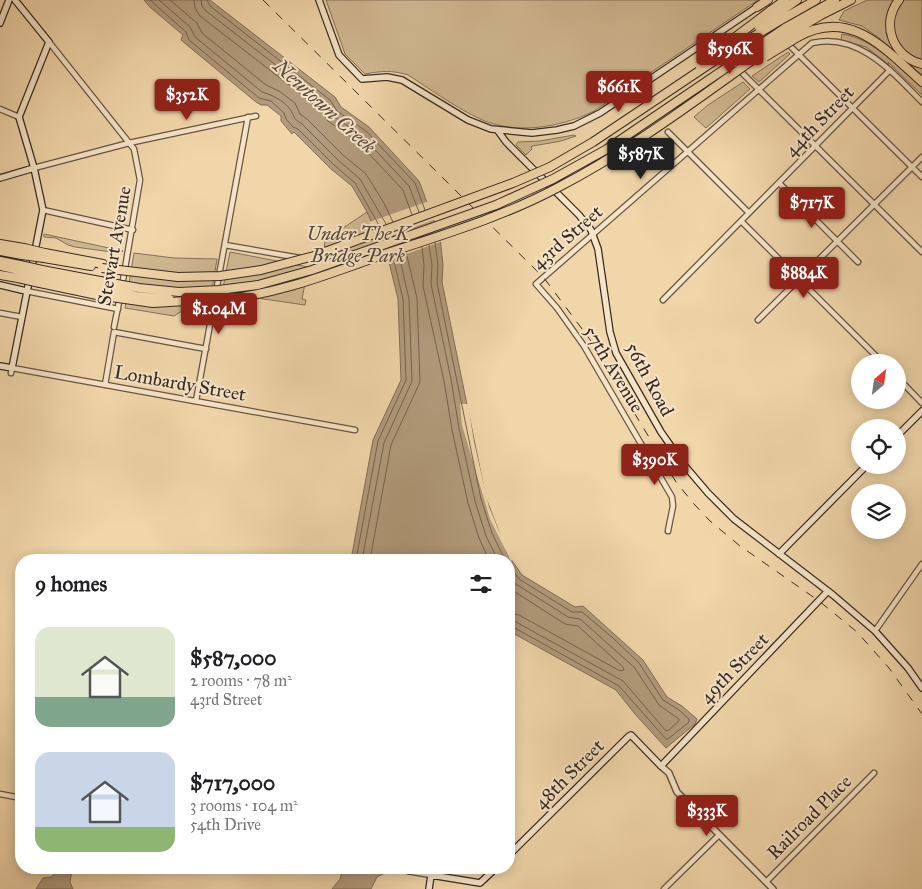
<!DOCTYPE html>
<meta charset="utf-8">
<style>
body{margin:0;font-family:"IM FELL Great Primer",serif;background:#f6f6f6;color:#202124;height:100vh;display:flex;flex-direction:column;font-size:19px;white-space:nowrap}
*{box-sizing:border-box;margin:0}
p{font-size:16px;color:#757577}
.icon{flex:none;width:28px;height:28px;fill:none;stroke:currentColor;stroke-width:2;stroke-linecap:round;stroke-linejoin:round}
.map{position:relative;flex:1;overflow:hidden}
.details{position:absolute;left:15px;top:554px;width:500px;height:320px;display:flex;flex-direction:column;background:#fff;border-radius:20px;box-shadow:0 2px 12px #0003}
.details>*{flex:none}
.needle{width:32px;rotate:29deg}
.fabs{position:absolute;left:851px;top:354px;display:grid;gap:10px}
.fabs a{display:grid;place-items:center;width:55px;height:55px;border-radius:50%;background:#fff;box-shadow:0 2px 12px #0003;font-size:25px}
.price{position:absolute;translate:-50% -42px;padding:0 11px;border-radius:5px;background:#8f2418;color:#fff;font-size:16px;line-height:32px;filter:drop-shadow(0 1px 2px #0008)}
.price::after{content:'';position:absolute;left:50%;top:30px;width:15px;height:11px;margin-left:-8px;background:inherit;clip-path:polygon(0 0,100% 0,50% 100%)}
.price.active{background:#222;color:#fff}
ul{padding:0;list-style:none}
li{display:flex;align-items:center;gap:15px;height:125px;padding:0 20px}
li span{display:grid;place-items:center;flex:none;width:140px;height:100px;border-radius:15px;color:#555}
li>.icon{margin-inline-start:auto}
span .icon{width:60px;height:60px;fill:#fffc;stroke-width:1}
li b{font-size:21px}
h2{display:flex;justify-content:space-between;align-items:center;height:60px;padding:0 20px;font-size:21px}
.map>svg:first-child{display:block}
.green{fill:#d1b993;stroke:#84715b}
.water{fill:#b29b7c;stroke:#816d58}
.pier{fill:#f1d6aa}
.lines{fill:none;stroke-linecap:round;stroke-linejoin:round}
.shore{stroke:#746250;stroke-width:1}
.stream{stroke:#816d58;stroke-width:1}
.minor-casing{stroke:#665445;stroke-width:7}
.tertiary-casing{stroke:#665445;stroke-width:8}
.secondary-casing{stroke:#372923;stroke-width:8}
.motorway-casing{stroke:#372923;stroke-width:10}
.minor{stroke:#f6e4c8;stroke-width:4.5}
.tertiary{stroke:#f6e4c8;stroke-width:5}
.secondary{stroke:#f6e4c8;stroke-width:5.5}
.motorway{stroke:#f1d6aa;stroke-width:8}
.rail{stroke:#372923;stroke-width:1;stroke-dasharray:9 9;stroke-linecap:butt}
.motorway-bridge-casing{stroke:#372923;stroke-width:10;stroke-linecap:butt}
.motorway-bridge{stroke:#f1d6aa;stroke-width:8}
.labels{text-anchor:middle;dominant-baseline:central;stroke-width:4;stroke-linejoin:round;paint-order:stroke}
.street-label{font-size:19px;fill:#372923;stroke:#f6e4c8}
.park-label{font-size:19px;font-style:italic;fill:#564639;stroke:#f6e4c8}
.water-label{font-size:20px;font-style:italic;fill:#5c4b3e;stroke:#f6e4c8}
</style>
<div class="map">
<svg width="922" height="889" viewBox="0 0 922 889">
<rect width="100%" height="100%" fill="#f1d6aa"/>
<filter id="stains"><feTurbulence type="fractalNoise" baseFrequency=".004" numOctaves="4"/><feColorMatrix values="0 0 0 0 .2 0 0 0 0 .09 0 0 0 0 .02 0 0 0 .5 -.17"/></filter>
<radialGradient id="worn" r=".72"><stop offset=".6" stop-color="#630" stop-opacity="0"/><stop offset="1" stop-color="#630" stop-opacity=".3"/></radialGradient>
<path class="green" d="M326,0h432l-164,111c-34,17 -82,25 -118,6 -24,-12 -46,-28 -68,-42 -16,-5 -27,-4 -43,-1l-20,-20z
M867,0h28c-12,13 -4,32 -1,48l28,18v9l-43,-37 -17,-12 -23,-6 5,-9z
M904,0h18v60c-15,-3 -28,-18 -28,-35 -1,-9 5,-18 10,-25z
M842,34c32,5 56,33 80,53v8l-34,-33 1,3 -23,-18 -25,-7z
M788,52l2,2 -31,28 -7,-6z
M743,82l7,7 -44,39 -12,-11 14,-12z
M574,135l2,1 -15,5 -28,5 -2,1 1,2 -6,6 -10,-10 2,-3 22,-1z
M367,212l20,42 -28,14 -37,8 3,-36z
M44,234l79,17 -4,2 -44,-6 -7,-2 -12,-7 -12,-1z
M230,252l78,15 -6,32 4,1 -1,5 -83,-12z
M134,253l40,5 43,1 -8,49 -19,-2 -16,10 -49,-8z"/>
<path class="water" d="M144,0h66l125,97 6,10 28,20 50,54 21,56 3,28 -1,17 44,216 22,57 14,20 53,32 8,-1 60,54 24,37 15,9 15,13 -2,5 -29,24 -31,-34 -19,-24 -107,-59v-71h-158l22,-120 28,-60 -3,-81 -11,-45 -20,-42 -15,-26 -21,-17 -37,-37 -2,2 -11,-13v-5l-14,-11h-6l-5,-3 -75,-62 2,-5 -32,-27z
M343,868h46l-4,5 -8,4 -6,12h-39l8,-10z
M58,871h14l-2,11 3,7h-37l7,-11 8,-1z"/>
<path class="pier" d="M429,201l7,18 -58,22 -9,-19z
M437,222l6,19 -56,20 -8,-18z
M460,404h8l6,38 15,65 10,24 14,27 -2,3 -21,-42 -28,-94z"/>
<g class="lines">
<path class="shore" d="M150,0l36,32 3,8 70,58 12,3 13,12 2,6 7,8 5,2 36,36 21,18 25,44
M159,0l31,27 5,10 67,55c10,3 21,8 28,17 6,9 1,8 12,15l36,36 22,19 26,45
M170,0l27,23 5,10 64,52 13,6 16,12 5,11 7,5 36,36 23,19 18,29 9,19
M194,0l1,8 5,8 120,93 8,12 29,20 46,49 9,25
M201,0l1,6 4,5 120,93 7,12 28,19 48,51 10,26
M207,0l3,6 120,94 7,11 29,20 49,52 10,27
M435,242l3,23 -1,18 44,216 11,34 13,27
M429,245l3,20 -1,19 20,95 8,49 16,73 11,35 12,24
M422,247l2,18 -1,21 21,95 8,49 16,73 11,35 10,22
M356,560l22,-119 28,-61 -3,-81 -10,-42
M362,560l22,-117 28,-62 -3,-82 -10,-44
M370,560l21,-115 29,-63 -3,-84 -11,-46
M509,565l10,14 53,33h10l31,26 26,25 24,37 16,10 10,9v3l-21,17h-2l-47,-53 -106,-59h-4
M509,576l7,8 52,33 12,2 54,48 25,38 20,14v2l-10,9 -3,1 -43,-50 -107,-59 -7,-2
M509,588l56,36 13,2 45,41 1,3 -4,1 -101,-56 -10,-2"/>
<path class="stream" d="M395,868h7
M403,868l4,2"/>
<g class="minor-casing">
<path id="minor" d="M708,39l214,213
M49,42l85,107 6,31 -18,106
M787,43l135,134
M0,109l19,8
M668,132l81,81
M34,168l95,-25 127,-27
M779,183l79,79
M43,210l90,20
M741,221l141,141
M225,245l75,13
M26,291l92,18
M663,300l227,-230
M0,313l22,4
M758,320l164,-163
M114,327l6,-30
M11,373l1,-5 343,62
M898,378l24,25
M105,385l9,-53 92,17
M196,401l52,-284
M668,531l5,-25 -1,-9 -88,-151 -27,-38 -21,-24 276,-241c47,-11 81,30 110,59
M875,631l47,-67
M0,794l21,4
M407,871l24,4
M766,882l108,-109
M664,889l55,-54"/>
</g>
<g class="tertiary-casing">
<path id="tertiary" d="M661,766l8,7 8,19 96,97"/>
</g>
<g class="secondary-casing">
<path id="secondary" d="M319,0l20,55 23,24 25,-2 15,3 66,40 23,9 41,4 25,-3 17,-4 26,-13 157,-106
M0,23l9,-23
M498,131l8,11 73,73 12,15 7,19 12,83 6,21 45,79 24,34 23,27 26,26 99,76 42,36 33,37 14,20
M0,178l34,-10
M0,285l26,6
M0,366l12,2 31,-158 -9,-42 -15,-51 30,-75 -34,-42
M898,435l24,-24
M779,554l88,-89
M509,855l120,-119 2,-1 30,31 167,-175
M429,889l2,-14 49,8 16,-15"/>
</g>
<g class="motorway-casing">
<path id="motorway" d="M899,0c-19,24 -6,57 23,64
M757,7l11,-7
M770,11l15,-11
M774,16l23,-16
M779,21l37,-21
M785,28l50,-28
M791,33l30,-18 30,-15
M796,38c53,-32 89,11 126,44
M0,244l24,4
M0,251l22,4
M45,253l58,11
M44,258l47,8
M0,261l20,4
M0,266l19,4
M42,270l58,11
M0,275l18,3
M41,275l57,13
M40,283l57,12
M186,301h19"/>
</g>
<use href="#minor" class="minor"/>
<use href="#tertiary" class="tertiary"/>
<use href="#secondary" class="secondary"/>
<use href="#motorway" class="motorway"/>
<path class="rail" d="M263,0l281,278 47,63 85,141 18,22 16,17 30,25 79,55 38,31 32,36 33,46"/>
<g class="motorway-bridge-casing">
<path id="motorway-bridge" d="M759,27l15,-11
M765,57l31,-19
M700,66l10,-10 60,-45
M24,248l21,5
M22,255l22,3
M20,265l22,5
M102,268l76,9 42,-1 41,-6 53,-14 199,-73 37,-16 43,-25 133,-89 53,-32
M19,270l22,5
M18,278l22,5
M100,281l39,7 40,4 40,-2 39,-5 54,-15 184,-65 57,-26 54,-30 178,-121
M98,288l38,8 33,3
M97,295l56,8 33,-2
M205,301c61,-3 117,-24 174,-45 59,-20 121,-38 176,-67 84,-43 159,-103 236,-156"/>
</g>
<use href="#motorway-bridge" class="motorway-bridge"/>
</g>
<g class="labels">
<g class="street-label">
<text transform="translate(819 121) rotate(-46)">44th Street</text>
<text transform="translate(567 237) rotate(-41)">43rd Street</text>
<text transform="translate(114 246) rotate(-80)">Stewart Avenue</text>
<text transform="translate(614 369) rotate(59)">57th Avenue</text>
<text transform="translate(650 379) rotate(62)">56th Road</text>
<text transform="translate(180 383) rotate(10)">Lombardy Street</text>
<text transform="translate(734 668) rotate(-46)">49th Street</text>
<text transform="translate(569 774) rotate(-45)">48th Street</text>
<text transform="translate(809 817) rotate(-45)">Railroad Place</text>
</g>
<g class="park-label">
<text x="358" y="233">Under The K<tspan x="358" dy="22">Bridge Park</tspan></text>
</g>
<g class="water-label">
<text transform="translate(325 106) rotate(42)">Newtown Creek</text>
</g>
</g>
<rect width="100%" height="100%" filter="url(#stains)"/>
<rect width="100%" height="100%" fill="url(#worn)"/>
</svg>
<div class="fabs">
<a><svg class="needle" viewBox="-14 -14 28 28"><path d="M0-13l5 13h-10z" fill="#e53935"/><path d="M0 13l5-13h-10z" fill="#757577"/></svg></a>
<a><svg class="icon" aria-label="locate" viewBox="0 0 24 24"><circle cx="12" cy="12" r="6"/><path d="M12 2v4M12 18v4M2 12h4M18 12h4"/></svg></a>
<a><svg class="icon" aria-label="layers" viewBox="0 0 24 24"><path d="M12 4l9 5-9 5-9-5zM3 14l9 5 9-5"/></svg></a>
</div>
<b class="price" style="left:730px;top:75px">$596K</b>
<b class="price" style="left:619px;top:113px">$661K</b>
<b class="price" style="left:187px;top:121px">$352K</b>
<b class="price active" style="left:641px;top:180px">$587K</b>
<b class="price" style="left:812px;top:229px">$717K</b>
<b class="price" style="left:804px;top:299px">$884K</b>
<b class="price" style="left:219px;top:335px">$1.04M</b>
<b class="price" style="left:655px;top:486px">$390K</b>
<b class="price" style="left:707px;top:837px">$333K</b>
<section class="details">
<h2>9 homes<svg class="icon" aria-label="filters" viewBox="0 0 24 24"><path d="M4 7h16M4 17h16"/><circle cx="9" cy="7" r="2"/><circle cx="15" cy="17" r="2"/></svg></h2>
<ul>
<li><span style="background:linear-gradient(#dfe7d0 70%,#7fa58c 0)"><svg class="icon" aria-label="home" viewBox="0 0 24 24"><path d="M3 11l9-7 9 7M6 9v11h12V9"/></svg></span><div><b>$587,000</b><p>2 rooms · 78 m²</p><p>43rd Street</p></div></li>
<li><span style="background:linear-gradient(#c9d6e8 75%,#8fb573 0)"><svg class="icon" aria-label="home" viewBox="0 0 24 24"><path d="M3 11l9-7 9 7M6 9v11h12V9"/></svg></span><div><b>$717,000</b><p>3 rooms · 104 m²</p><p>54th Drive</p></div></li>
</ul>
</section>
</div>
